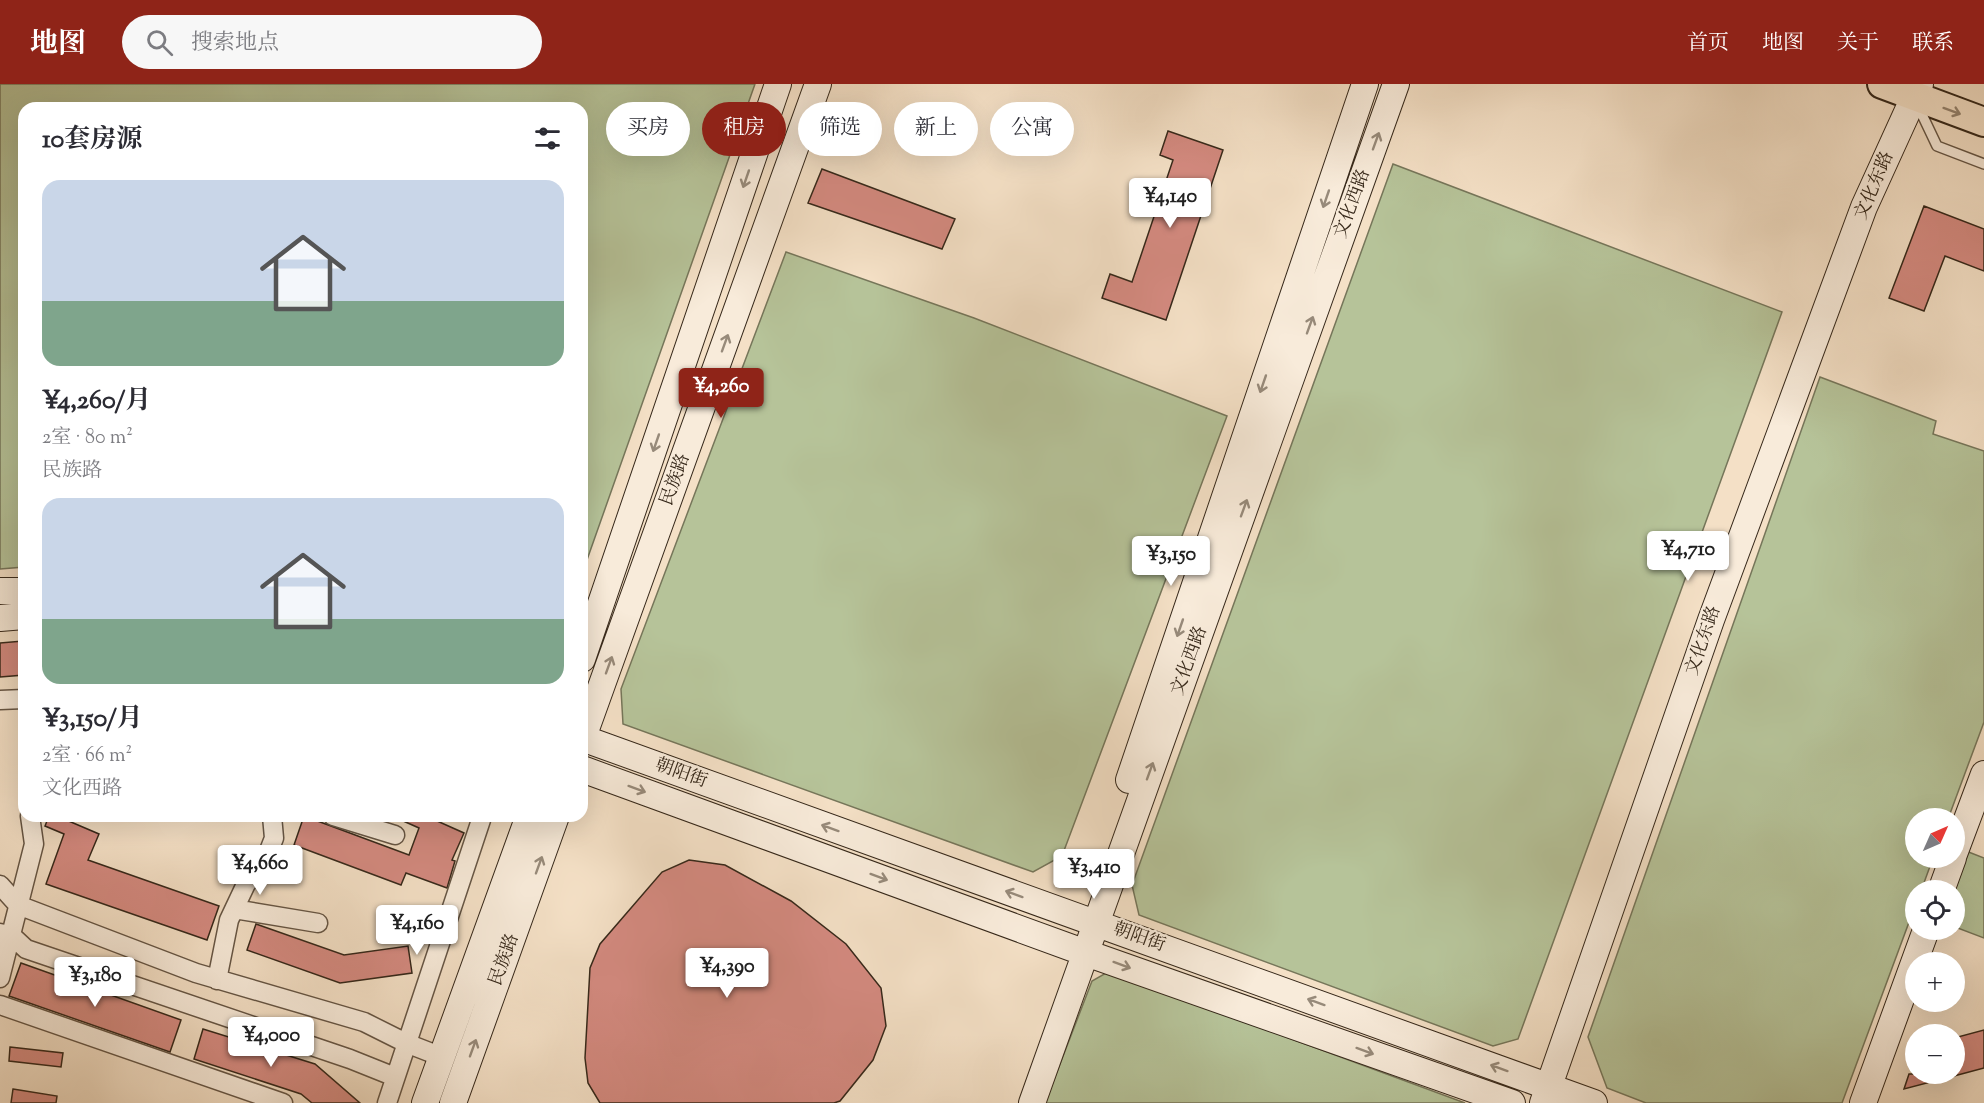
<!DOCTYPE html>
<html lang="zh">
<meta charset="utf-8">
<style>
body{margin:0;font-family:"Sorts Mill Goudy","Noto Serif SC",serif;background:#f7f7f7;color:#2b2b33;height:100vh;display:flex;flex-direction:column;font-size:22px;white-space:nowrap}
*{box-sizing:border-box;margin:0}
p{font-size:20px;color:#7c7c81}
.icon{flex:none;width:33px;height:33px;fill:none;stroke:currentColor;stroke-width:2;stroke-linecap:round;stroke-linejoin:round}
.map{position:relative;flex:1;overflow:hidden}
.panel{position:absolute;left:18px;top:18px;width:570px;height:720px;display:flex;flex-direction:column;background:#fff;border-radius:18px;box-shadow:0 6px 24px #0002}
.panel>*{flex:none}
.hud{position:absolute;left:606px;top:18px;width:570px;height:54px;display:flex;gap:12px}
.needle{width:39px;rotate:45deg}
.controls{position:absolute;left:1905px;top:724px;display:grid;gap:12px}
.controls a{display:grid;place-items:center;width:60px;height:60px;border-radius:50%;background:#fff;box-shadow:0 6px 24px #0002;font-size:30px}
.price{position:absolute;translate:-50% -51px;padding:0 14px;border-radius:6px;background:#fff;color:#222;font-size:20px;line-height:39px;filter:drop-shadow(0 2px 3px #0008)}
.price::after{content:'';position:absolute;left:50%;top:36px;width:18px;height:14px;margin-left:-9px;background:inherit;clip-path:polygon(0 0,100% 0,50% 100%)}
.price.current{background:#8f2418;color:#fff}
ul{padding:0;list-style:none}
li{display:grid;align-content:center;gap:12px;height:318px;padding:0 24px}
li span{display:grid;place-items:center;height:186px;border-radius:18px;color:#555}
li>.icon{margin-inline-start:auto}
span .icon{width:108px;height:108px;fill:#fffc;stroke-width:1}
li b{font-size:26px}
h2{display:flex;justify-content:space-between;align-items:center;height:72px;padding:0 24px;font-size:26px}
.tag{padding:0 21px;border-radius:27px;background:#fff;box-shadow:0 6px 24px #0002;font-size:21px;line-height:54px}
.tag.current{background:#8f2418;color:#fff}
header{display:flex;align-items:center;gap:36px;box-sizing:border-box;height:84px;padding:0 30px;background:#8f2418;color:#fff}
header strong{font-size:28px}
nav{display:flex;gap:33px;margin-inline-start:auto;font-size:21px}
.search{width:420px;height:54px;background:#f7f7f7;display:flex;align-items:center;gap:15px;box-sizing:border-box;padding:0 21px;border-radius:33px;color:#7c7c81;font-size:22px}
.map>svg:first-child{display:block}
.green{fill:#b6c399;stroke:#76765a;stroke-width:1.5}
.building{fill:#d48a80;stroke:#36281a;stroke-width:1.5}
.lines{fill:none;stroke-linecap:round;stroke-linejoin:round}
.lane-casing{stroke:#665645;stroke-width:12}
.street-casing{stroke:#665645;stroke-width:21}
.secondary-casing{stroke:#36281a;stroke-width:28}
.primary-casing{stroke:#36281a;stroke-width:32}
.lane{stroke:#f8ebda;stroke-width:9}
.street{stroke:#f8ebda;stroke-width:18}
.secondary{stroke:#f8ebda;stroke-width:26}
.primary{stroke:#f4e0c6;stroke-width:28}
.oneway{stroke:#958470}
.oneway2{stroke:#978a7a}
.labels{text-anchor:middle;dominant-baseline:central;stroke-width:4.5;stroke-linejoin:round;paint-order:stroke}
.street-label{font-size:18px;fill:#36281a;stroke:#f8ebda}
</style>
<header>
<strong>地图</strong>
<div class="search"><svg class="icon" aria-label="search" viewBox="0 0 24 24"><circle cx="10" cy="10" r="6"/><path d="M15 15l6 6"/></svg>搜索地点</div>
<nav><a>首页</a><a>地图</a><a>关于</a><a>联系</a></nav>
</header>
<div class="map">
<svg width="1984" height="1019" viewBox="0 0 1984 1019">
<rect width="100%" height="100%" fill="#f4e0c6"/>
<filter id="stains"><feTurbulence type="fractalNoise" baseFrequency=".00333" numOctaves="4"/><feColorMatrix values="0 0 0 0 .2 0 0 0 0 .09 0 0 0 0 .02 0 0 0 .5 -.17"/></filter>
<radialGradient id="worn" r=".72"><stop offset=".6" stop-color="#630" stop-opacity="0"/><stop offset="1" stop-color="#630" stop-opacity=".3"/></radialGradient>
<path class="green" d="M0,0h755l-173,490v-466h-558v459l-24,2z
M1393,80l389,148 -264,727 -25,7 -354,-131 -7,-30z
M786,168l188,66 253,98 -165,440 -29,16 -410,-148 -2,-35z
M1820,293l116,44 -3,13 51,17v271l-36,97h-32v39h17l-12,33h-5l-1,15 -73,197h-196l-39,-15 -19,-51z
M1966,767l18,7v80l-29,-11 -1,-36z
M1106,889l164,58 195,72h-420l47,-122z"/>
<path class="building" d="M1168,47l55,19 -57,170 -64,-22 8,-24 22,8 41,-122 -13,-5z
M822,85l133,50 -13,30 -134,-46z
M1924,122l60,23v42l-39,-15 -21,55 -35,-13z
M23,557l1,34 -24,2v-34z
M49,732h8l42,18 -11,26 131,46 -12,34 -161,-56 18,-50 -19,-8z
M304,732l105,39 10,-27 -27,-12h34l38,17 -12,27 3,1 -8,27 -41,-15 -5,12 -107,-40z
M689,776l36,5 66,36 55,43 35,44 5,38 -13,34 -33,41 -6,2h-234l-12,-20 -3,-25 5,-90 10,-24 62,-72z
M378,825l53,5 -2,14 -52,-5z
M256,840l88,31 64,-9 4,27 -72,10 -93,-33z
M21,879l160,57 -11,32 -161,-56z
M203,945l112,35 45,39h-48l-11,-9 -107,-35z
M1984,946v38l-30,8v-38z
M10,963l53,6 -2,14 -52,-6z
M1909,990h36l1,4 -42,11z
M13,1005l44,7 -1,7h-45z"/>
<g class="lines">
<g class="lane-casing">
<path id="lane" d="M1917,20l20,42 47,18"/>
</g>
<g class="street-casing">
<path id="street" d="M0,616l24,-1
M333,732l62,19
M0,801l18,20 178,68 168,49 42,21 36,14
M234,825l84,14
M0,849l11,2 15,14 324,110 45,18
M0,894l34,-134 -4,-28
M217,896l12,-60 17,-36 19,-23 9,-23 -2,-22
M0,921l283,98
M387,1019l94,-283"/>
</g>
<g class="secondary-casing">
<path id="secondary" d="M0,507h24
M0,534l24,-2
M582,575l196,-575
M582,654l1012,365
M582,656l236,-656
M582,685l490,179 440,155
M1129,696l236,-696
M1954,770l30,-80
M1941,807l12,-33
M425,1019l104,-287
M453,1019l103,-287
M1032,1019l364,-1019
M1543,1019l168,-483 153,-413 56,-123
M1863,1019l63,-173"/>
</g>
<g class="primary-casing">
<path id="primary" d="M1882,0l102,38"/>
</g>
<use href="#lane" class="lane"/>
<use href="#street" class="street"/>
<use href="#secondary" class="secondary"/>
<use href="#primary" class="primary"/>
</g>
<defs><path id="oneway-shaft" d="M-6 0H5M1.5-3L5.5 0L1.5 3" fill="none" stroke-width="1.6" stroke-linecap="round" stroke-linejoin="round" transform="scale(1.5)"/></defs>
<use class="oneway" href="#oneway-shaft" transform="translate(1952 27) rotate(20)"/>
<g class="oneway2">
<use href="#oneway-shaft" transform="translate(1376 57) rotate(-70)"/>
<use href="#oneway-shaft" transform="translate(746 95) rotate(109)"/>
<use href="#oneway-shaft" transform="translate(1326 115) rotate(109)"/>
<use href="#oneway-shaft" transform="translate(1310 241) rotate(-70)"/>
<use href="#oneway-shaft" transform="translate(725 259) rotate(-70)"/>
<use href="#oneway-shaft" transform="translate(1263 300) rotate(109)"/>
<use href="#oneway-shaft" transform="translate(656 359) rotate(109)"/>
<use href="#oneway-shaft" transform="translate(1244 424) rotate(-70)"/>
<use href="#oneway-shaft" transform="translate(1180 544) rotate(109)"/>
<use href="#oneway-shaft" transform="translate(609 581) rotate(-70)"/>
<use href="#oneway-shaft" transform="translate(1150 687) rotate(-70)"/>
<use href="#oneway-shaft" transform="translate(637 705) rotate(20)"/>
<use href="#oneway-shaft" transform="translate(830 744) rotate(-160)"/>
<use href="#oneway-shaft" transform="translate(539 781) rotate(-70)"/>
<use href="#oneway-shaft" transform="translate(879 793) rotate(20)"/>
<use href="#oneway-shaft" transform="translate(1014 810) rotate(-160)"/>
<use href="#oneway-shaft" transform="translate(1122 881) rotate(20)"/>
<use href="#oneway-shaft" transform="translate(1316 918) rotate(-160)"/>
<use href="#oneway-shaft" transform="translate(473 964) rotate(-70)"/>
<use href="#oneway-shaft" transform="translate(1365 967) rotate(20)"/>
<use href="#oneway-shaft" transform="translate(1499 984) rotate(-160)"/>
</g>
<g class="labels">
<g class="street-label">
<text transform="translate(1875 102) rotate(-67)">文化东路</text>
<text transform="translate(1353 120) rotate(-70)">文化西路</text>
<text transform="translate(676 396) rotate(-70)">民族路</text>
<text transform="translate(1704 557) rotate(-71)">文化东路</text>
<text transform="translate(1190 577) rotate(-70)">文化西路</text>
<text transform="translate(681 690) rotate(20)">朝阳街</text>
<text transform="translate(1139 854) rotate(20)">朝阳街</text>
<text transform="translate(505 876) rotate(-70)">民族路</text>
</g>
</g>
<rect width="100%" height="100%" filter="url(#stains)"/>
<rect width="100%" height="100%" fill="url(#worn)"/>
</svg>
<div class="controls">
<a><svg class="needle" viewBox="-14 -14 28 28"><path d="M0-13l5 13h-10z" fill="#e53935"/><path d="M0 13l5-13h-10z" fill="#7c7c81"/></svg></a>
<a><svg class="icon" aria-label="locate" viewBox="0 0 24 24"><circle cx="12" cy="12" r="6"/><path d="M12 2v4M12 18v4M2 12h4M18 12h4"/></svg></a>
<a>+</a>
<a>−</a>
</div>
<b class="price" style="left:1170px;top:145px">¥4,140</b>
<b class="price current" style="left:721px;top:335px">¥4,260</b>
<b class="price" style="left:1688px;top:498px">¥4,710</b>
<b class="price" style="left:1171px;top:503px">¥3,150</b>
<b class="price" style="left:260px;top:812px">¥4,660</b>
<b class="price" style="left:1094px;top:816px">¥3,410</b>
<b class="price" style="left:417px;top:872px">¥4,160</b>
<b class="price" style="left:727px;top:915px">¥4,390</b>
<b class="price" style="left:95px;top:924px">¥3,180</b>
<b class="price" style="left:271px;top:984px">¥4,000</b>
<div class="hud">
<a class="tag">买房</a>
<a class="tag current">租房</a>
<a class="tag">筛选</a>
<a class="tag">新上</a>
<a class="tag">公寓</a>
</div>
<section class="panel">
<h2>10套房源<svg class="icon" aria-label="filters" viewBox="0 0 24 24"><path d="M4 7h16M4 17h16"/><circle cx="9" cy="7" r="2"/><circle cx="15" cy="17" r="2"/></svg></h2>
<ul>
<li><span style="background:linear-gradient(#c9d6e8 65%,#7fa58c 0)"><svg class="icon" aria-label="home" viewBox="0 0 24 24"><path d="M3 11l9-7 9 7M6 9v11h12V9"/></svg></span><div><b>¥4,260/月</b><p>2室 · 80 m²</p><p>民族路</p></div></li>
<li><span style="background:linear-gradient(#c9d6e8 65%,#7fa58c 0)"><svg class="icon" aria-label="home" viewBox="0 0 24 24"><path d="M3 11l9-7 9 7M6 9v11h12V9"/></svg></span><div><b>¥3,150/月</b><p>2室 · 66 m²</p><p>文化西路</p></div></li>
</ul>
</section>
</div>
